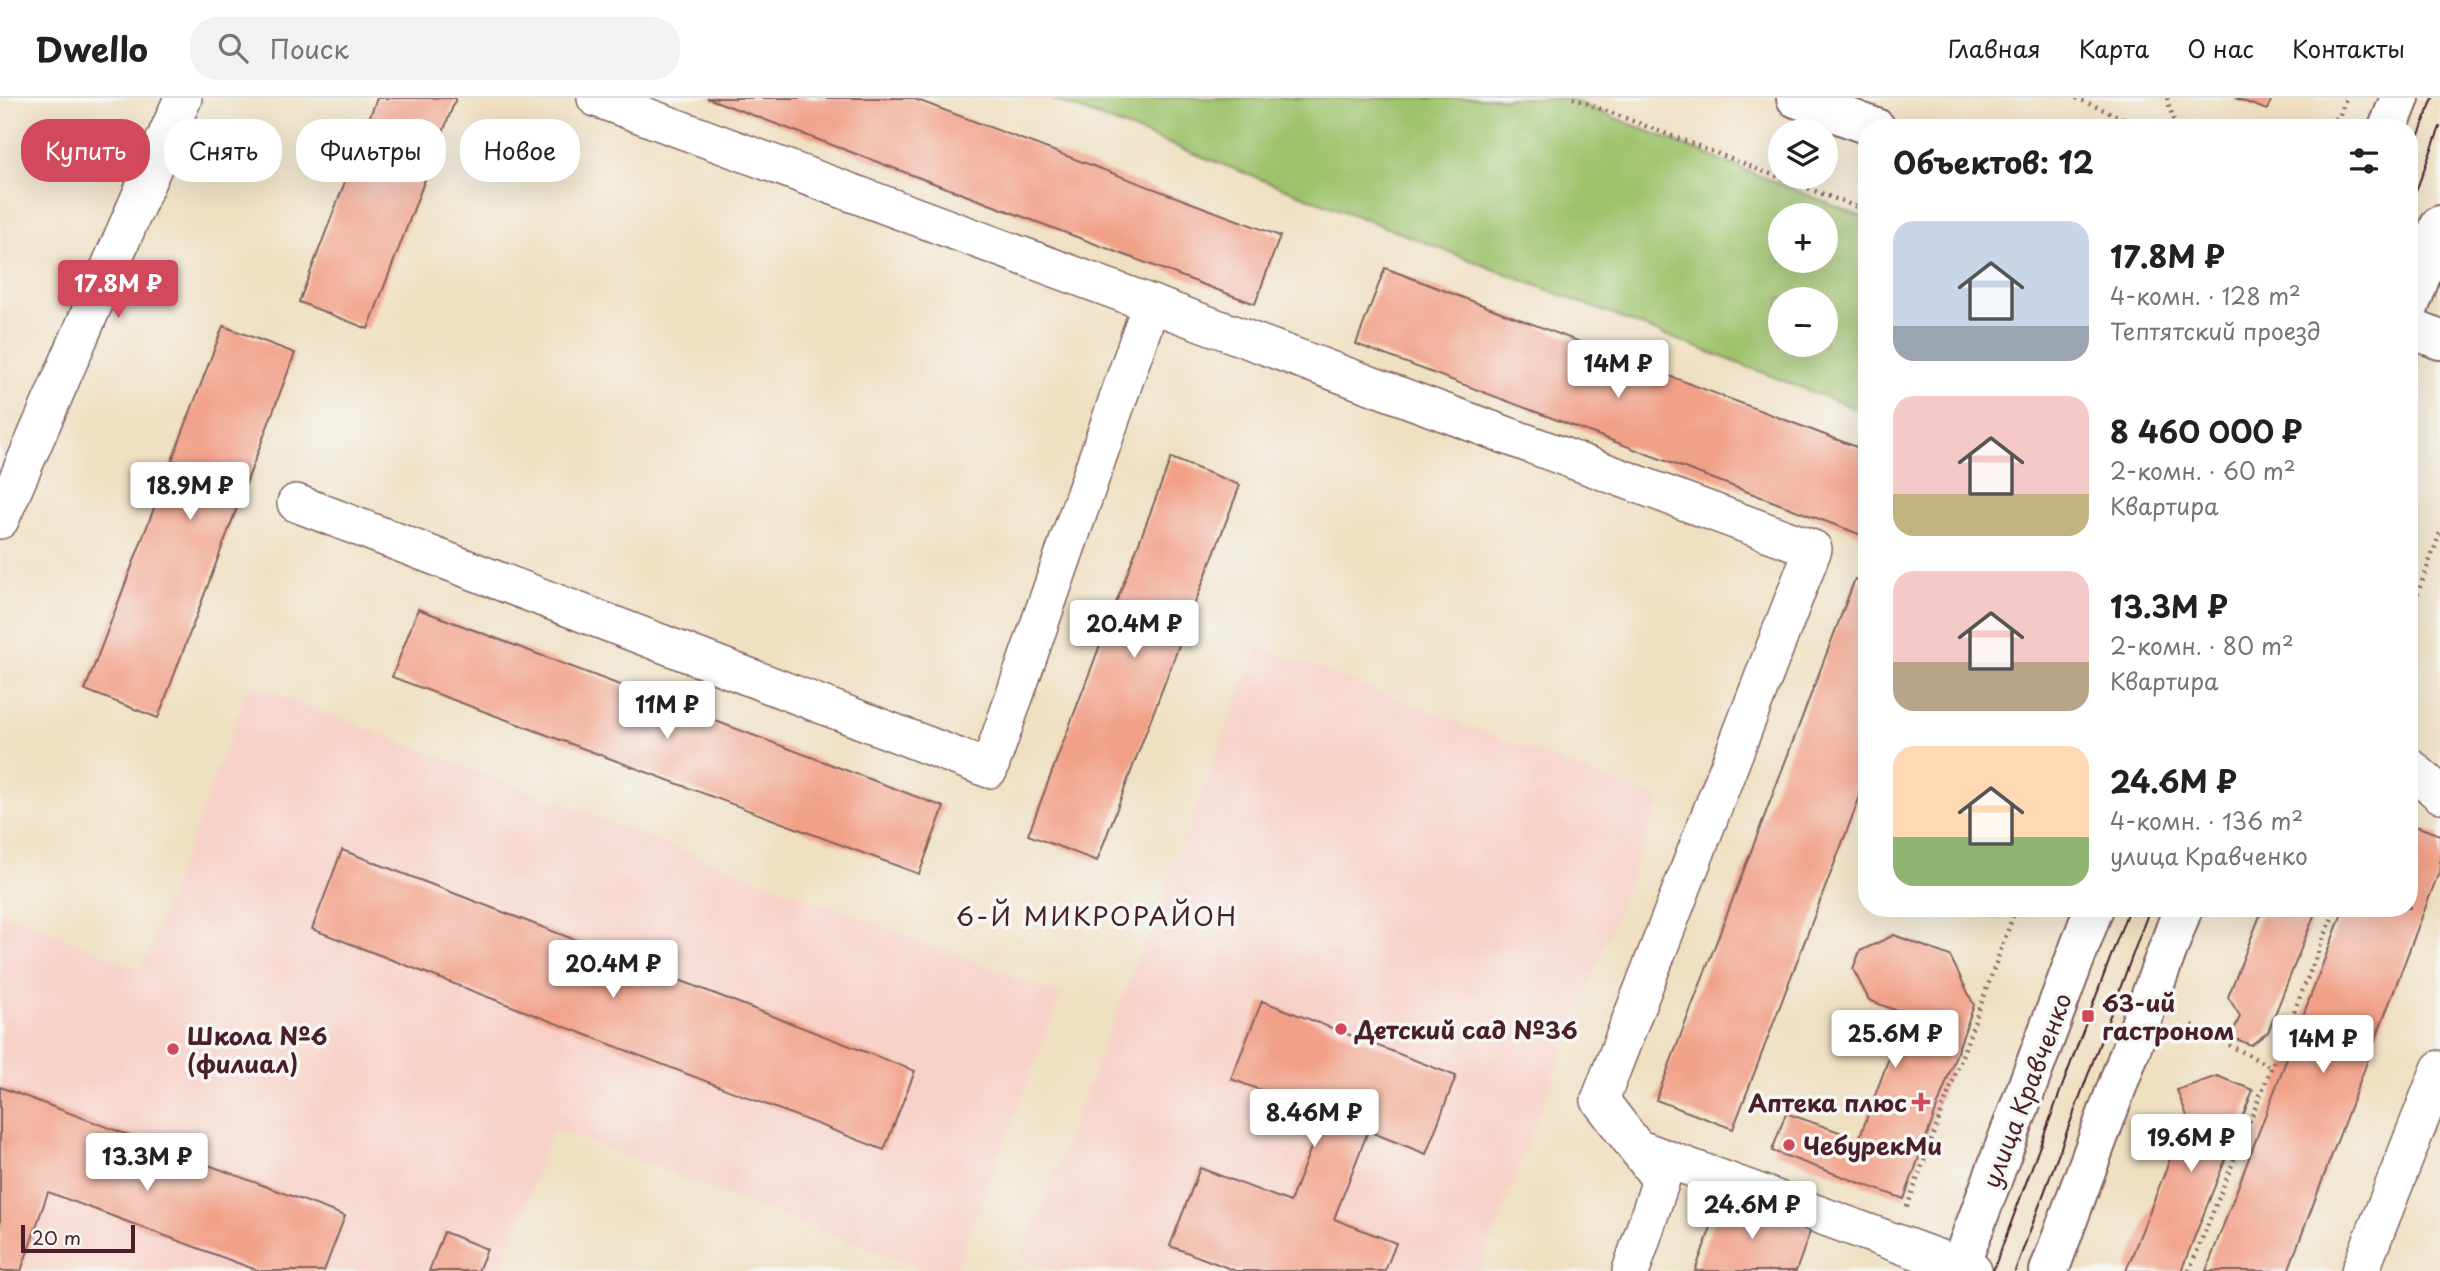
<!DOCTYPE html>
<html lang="ru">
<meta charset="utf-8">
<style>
body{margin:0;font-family:"Playpen Sans",sans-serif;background:#f2f2f2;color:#202124;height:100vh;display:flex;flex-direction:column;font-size:26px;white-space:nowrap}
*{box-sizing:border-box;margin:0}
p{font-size:23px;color:#757577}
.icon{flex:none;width:38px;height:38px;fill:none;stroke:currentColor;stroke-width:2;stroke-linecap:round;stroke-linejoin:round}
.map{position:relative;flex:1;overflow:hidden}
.drawer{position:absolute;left:1858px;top:21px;width:560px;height:798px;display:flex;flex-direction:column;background:#fff;border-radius:28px;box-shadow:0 7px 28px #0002}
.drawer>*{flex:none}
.guide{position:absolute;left:21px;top:21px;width:665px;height:63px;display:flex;gap:14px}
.controls{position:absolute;left:1768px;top:21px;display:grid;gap:14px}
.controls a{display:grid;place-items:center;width:70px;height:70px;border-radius:50%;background:#fff;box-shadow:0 7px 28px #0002;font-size:35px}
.scale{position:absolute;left:21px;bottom:18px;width:114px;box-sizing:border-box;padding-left:7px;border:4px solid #4a1f2b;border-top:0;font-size:19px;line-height:24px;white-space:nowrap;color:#4a1f2b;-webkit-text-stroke:5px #f6f6f2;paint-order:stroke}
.price{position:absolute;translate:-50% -60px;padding:0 16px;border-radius:7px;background:#fff;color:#222;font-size:23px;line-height:46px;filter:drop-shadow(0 2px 4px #0008)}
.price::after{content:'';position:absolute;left:50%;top:42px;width:21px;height:16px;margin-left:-10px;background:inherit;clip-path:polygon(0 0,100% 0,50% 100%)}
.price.on{background:#d1495b;color:#fff}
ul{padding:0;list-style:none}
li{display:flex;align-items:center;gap:21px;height:175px;padding:0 35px}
li span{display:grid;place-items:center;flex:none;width:196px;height:140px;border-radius:21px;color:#555}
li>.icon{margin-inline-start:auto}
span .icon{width:84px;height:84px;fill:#fffc;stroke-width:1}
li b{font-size:30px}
h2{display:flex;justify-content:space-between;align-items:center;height:84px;padding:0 35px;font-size:30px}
.tag{padding:0 24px;border-radius:28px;background:#fff;box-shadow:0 7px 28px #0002;font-size:24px;line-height:63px}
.tag.on{background:#d1495b;color:#fff}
header{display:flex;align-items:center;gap:42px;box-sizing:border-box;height:98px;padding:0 35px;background:#fff;border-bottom:2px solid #e0e0e0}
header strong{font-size:33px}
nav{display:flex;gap:38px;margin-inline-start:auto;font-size:24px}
.search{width:490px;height:63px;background:#f2f2f2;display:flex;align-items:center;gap:18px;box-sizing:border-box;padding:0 24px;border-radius:28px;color:#757577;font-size:26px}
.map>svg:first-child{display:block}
.built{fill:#f7d1c8}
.green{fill:#9fc36d;stroke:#74714c;stroke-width:2;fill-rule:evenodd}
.building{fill:#f2a189}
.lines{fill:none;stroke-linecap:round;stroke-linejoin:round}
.minor-casing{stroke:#846360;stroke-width:40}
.major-casing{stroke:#846360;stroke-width:42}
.path{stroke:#846360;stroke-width:4.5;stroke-dasharray:2 5;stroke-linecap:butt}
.minor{stroke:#fff;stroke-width:37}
.major{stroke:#fff;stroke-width:38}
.tram{stroke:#4a1f2b;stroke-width:2}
.poi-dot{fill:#d1495b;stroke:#f6f6f2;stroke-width:2.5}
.labels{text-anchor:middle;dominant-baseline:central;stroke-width:7;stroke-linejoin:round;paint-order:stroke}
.poi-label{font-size:24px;font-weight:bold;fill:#4a1f2b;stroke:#f6f6f2;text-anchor:start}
.street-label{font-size:24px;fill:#4a1f2b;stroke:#f6f6f2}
.neighbourhood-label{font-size:26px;letter-spacing:2px;fill:#4a1f2b;stroke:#f6f6f2}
</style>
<header>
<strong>Dwello</strong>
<div class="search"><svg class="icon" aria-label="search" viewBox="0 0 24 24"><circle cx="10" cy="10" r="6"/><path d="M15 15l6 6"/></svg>Поиск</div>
<nav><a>Главная</a><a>Карта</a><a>О нас</a><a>Контакты</a></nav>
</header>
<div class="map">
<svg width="2440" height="1173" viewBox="0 0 2440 1173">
<rect width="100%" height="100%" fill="#f6f6f2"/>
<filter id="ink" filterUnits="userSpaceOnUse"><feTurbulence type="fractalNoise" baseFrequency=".0143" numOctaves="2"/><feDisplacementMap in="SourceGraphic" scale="14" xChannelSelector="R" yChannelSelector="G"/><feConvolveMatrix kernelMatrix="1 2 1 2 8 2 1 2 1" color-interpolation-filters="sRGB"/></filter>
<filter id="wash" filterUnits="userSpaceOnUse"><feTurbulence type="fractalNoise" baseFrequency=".00686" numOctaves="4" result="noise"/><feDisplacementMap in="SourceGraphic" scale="28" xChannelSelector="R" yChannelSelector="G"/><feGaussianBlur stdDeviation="1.57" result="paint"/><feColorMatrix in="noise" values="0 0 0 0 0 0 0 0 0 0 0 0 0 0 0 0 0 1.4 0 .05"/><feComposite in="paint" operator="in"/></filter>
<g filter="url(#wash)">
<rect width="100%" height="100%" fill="#efe0c2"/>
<path class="built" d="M1259,548l401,154 -181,471h-422l-36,-13z
M250,586l811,311 -106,276h-28l-374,-143 -52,143h-501v-361l141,60z"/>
<path class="green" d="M1050,0h516l301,121v194zM1780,117h45v46h-45zM1780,201h45v46h-45z"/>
<g id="blocks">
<path class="building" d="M377,0h79l-88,231 -69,-27z
M707,0h205l368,138 -25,68z
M2235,0h37l-5,12z
M1385,170l482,183v86l-511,-193z
M223,228l72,27 -137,365 -73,-28z
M1171,360l69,27 -143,376 -69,-26z
M1855,481l12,4v195l-134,351 -77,-29z
M418,511l526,198 -25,67 -527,-197z
M2410,726l30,11v34l-152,402h-82l138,-363h66z
M342,752l573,221 -31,79 -572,-221z
M2263,810h54l-49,124 -17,13 -20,-8 9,-21 -12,-19z
M1894,837l56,21 24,49 -70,194 -132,-48 14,-38 73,26 46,-125 -36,-14 -16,-31 7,-18z
M1262,903l194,75 -30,78 -58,-23 -34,88 62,24 -11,28h-149l-66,-25 30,-78 90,34 34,-88 -93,-35z
M2217,978l36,14 -72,181h-55l61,-155 -10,-26z
M0,989l345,129 -21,55h-65l-211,-79 -27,79h-21z
M1722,1099l89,32 -15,42h-101z
M444,1134l43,17 -9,22h-49z"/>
</g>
</g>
<g filter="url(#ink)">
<use href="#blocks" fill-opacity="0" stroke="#846360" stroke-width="2"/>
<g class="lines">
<g class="minor-casing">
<path id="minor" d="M596,0l1217,451 -213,551 61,80 -30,91
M296,405l693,266 162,-465
M0,422l183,-422
M2410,669l30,27
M1637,1050l336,123
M2360,1173l80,-202"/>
</g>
<g class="major-casing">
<path id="major" d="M1796,0l80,30
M2388,30l12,-30
M2410,207l30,-80
M2410,230l30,12
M1958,1173l136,-363
M2049,1173l134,-363"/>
</g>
<path class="path" d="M1573,0l294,113
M2076,0l70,30
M2167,0l9,30
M2316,30l23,-11 7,-19
M2410,516l30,-81
M2192,927l79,42
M1907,1109l109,-299
M2189,1173l147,-363"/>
<use href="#minor" class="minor"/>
<use href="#major" class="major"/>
<path class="tram" d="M2410,60l23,-60
M2410,109l30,-80
M1993,1173l136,-363
M2015,1173l135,-363"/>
</g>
</g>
<g class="poi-dot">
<rect x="2081" y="911" width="14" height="14" rx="3.5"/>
<circle cx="1341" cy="931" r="7"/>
<circle cx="173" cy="951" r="7"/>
<path d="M1917.5 993.5h7v7h7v7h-7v7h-7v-7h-7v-7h7z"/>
<circle cx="1789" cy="1047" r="7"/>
</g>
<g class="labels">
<g class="poi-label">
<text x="2102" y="904">63-ий<tspan x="2102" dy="28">гастроном</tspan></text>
<text x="1355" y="931">Детский сад №36</text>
<text x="187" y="937">Школа №6<tspan x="187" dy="28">(филиал)</tspan></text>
<text x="1907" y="1004" text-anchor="end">Аптека плюс</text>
<text x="1803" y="1047">ЧебурекМи</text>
</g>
<g class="street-label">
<text transform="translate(2026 992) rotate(-69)">улица Кравченко</text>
</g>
<g class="neighbourhood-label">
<text x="1097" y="817">6-Й МИКРОРАЙОН</text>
</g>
</g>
</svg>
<div class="controls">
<a><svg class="icon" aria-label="layers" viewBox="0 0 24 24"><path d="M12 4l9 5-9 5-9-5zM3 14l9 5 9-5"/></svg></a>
<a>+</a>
<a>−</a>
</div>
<div class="scale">20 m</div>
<b class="price on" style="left:118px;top:222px">17.8M ₽</b>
<b class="price" style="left:1618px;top:302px">14M ₽</b>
<b class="price" style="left:190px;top:424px">18.9M ₽</b>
<b class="price" style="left:1134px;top:562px">20.4M ₽</b>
<b class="price" style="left:667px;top:643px">11M ₽</b>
<b class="price" style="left:613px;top:902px">20.4M ₽</b>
<b class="price" style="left:1895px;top:972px">25.6M ₽</b>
<b class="price" style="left:2323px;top:977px">14M ₽</b>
<b class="price" style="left:1314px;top:1051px">8.46M ₽</b>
<b class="price" style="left:2191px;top:1076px">19.6M ₽</b>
<b class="price" style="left:147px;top:1095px">13.3M ₽</b>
<b class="price" style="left:1752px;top:1143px">24.6M ₽</b>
<div class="guide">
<a class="tag on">Купить</a>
<a class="tag">Снять</a>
<a class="tag">Фильтры</a>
<a class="tag">Новое</a>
</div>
<section class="drawer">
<h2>Объектов: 12<svg class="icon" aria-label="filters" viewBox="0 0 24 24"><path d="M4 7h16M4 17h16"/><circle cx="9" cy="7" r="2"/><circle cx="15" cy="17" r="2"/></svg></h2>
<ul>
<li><span style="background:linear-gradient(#c9d6e8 75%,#9aa5b1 0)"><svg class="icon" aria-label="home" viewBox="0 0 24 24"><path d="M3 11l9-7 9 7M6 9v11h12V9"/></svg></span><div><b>17.8M ₽</b><p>4-комн. · 128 m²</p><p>Тептятский проезд</p></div></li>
<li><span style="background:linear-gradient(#f6c9c9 70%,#c2b280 0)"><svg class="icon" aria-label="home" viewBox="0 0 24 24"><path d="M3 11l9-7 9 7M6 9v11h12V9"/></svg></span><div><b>8 460 000 ₽</b><p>2-комн. · 60 m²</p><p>Квартира</p></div></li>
<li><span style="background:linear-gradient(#f6c9c9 65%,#b9a48a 0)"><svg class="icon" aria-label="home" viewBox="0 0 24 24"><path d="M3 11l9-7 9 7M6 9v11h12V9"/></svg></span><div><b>13.3M ₽</b><p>2-комн. · 80 m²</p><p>Квартира</p></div></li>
<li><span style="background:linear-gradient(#ffd9b3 65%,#8fb573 0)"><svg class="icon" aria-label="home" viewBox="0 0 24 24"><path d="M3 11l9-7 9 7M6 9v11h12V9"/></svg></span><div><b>24.6M ₽</b><p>4-комн. · 136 m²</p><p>улица Кравченко</p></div></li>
</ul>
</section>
</div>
